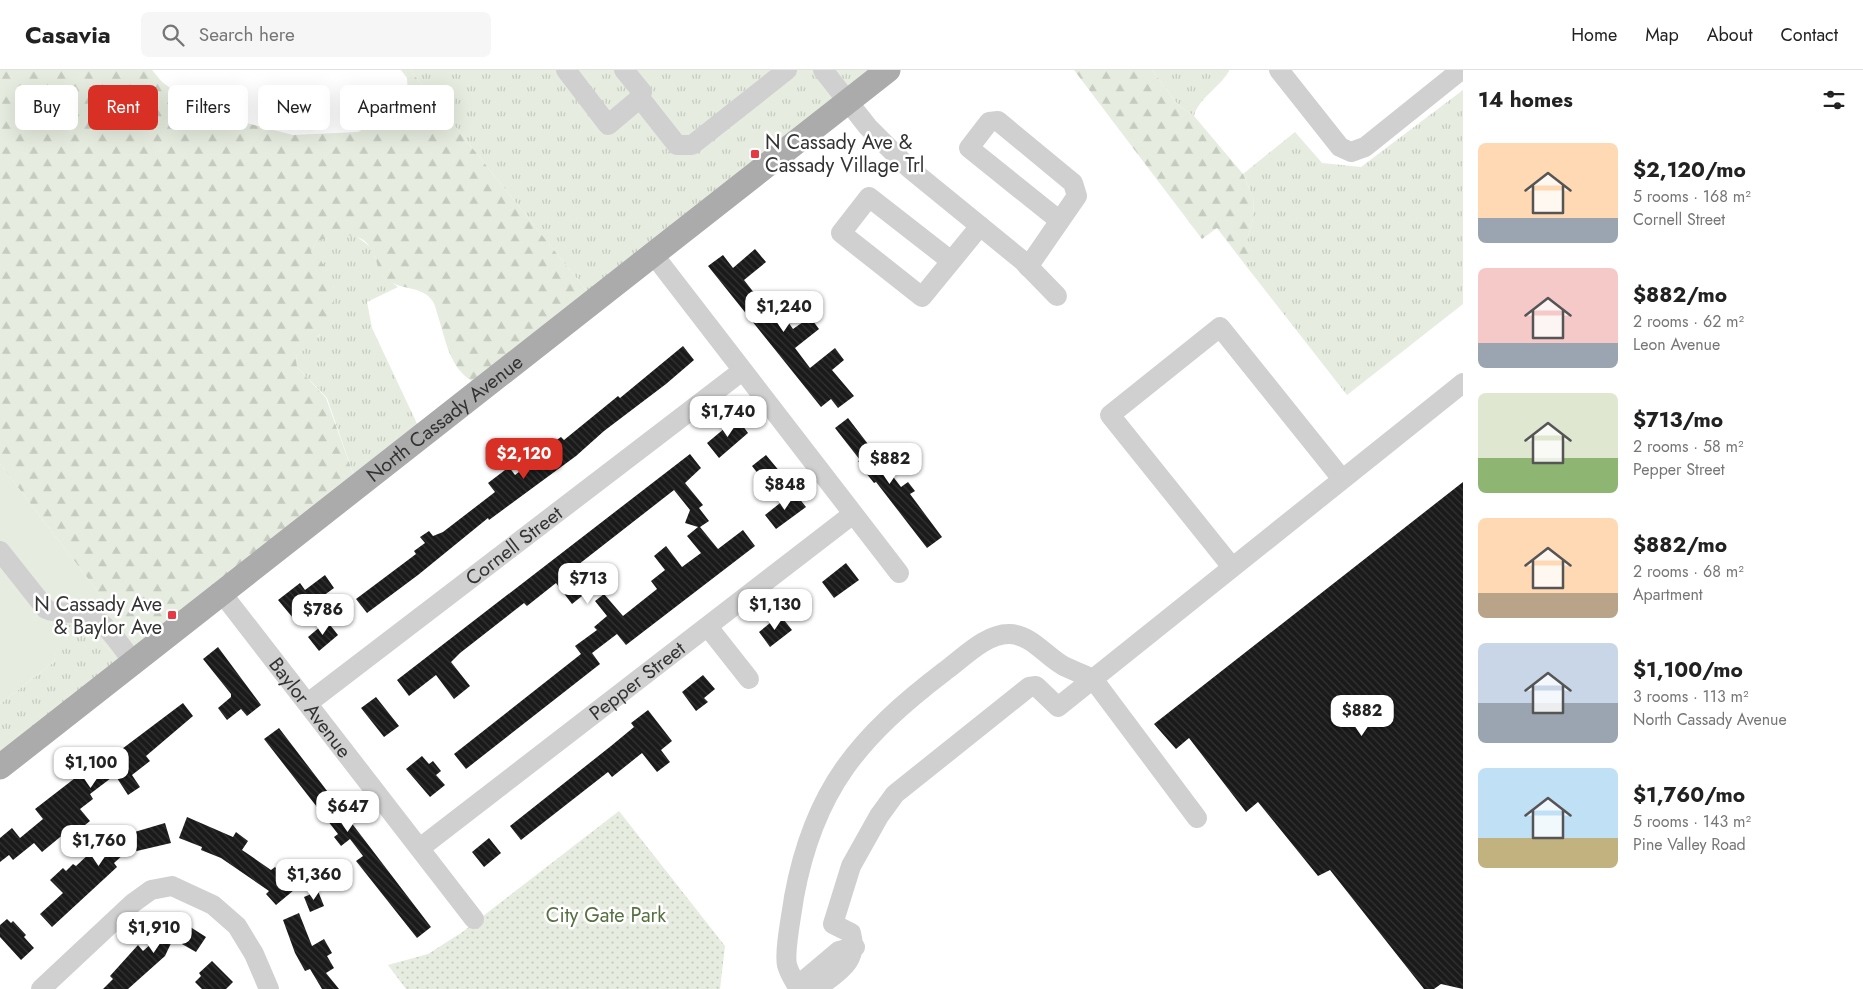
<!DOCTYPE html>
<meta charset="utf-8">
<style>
body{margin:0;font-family:Jost,sans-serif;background:#f6f6f6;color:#222;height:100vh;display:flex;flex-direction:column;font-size:19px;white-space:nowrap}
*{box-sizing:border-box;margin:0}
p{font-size:16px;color:#767676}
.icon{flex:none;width:28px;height:28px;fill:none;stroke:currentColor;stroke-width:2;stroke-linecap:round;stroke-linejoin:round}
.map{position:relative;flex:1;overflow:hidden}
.panel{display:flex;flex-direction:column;background:#fff;width:400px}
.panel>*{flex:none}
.top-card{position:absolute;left:15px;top:15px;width:475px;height:45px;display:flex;gap:10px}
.price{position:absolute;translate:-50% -42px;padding:0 11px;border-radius:10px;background:#fff;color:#222;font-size:16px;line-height:32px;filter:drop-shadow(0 1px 2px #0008)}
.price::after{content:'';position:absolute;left:50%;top:30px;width:15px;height:11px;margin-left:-8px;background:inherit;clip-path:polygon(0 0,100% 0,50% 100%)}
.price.current{background:#d93025;color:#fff}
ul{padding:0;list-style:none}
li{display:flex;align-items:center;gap:15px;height:125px;padding:0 15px}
li span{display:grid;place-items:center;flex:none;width:140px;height:100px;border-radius:8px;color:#555}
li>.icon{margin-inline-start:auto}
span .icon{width:60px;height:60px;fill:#fffc;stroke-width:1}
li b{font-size:21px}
h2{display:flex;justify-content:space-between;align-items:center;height:60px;padding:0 15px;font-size:21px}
.chip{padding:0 18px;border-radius:8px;background:#fff;box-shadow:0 5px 20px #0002;font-size:18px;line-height:45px}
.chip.current{background:#d93025;color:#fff}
header{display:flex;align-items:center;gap:30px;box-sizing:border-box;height:70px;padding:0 25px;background:#fff;border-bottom:1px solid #e0e0e0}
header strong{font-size:24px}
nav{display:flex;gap:28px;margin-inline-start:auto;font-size:18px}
.search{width:350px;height:45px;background:#f6f6f6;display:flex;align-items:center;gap:12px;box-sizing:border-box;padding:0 18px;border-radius:8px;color:#767676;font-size:19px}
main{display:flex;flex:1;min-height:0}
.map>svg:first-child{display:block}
.grass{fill:url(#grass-tufts)}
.forest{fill:url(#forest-firs)}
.park{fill:url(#park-dots)}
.garden{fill:#e6ecdf}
.building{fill:url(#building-back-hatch)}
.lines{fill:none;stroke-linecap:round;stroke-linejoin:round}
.minor{stroke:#d0d0d0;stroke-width:20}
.major{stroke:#ababab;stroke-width:25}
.poi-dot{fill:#e63946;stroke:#fff;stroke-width:2}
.labels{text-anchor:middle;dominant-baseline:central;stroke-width:5;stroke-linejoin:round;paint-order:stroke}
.poi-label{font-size:20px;fill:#333;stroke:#fff;text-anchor:start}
.street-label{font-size:20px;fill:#333;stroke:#fff}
.park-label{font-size:20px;fill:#56703f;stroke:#fff}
</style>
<header>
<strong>Casavia</strong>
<div class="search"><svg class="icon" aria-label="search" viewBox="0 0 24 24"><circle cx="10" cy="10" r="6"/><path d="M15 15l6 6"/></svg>Search here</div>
<nav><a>Home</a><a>Map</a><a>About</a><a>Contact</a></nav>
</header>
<main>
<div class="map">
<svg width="1463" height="919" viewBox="0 0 1463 919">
<defs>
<pattern id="grass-tufts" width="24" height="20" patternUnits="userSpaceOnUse" patternTransform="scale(1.25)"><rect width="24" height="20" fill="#e6ecdf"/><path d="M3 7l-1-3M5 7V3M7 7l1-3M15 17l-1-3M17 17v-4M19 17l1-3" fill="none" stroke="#c6cbc0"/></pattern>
<pattern id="forest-firs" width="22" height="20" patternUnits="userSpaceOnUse" patternTransform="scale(1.25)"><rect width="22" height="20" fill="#e6ecdf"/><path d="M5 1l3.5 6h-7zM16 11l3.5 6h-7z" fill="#c6cbc0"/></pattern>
<pattern id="park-dots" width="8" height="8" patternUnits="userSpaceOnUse" patternTransform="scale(1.25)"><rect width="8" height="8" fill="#e6ecdf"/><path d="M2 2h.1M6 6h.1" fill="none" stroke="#c6cbc0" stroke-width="1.8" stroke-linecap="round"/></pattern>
<pattern id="building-back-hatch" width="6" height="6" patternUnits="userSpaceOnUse" patternTransform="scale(1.25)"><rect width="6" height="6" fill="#1a1a1a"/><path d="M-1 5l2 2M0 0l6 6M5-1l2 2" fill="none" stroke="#333"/></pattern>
</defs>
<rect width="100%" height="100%" fill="#fff"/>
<path class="grass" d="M410,0h463l-284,224z
M1152,0h77v1c-9,16 -31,28 -35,45l-16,-11z
M1463,20v214l-116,91 -104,-133 11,-1 -7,-21 7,-25 -1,-18 -10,-23 52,-42 27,31 39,4z
M342,164l14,2 16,12 11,28 15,11 -31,15 5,26 47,100 -64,51 -28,-81 -30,-31 -1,-11 23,-20 15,-48 -7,-19 -11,-9 -5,-8 6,-11z
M61,549c33,15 39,14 57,46l-118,93v-54l54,-42z"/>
<path class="forest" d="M0,0h152l10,12 30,22 39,15 62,16 65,-3 15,-8 35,-31 -1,-15 -6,-8h9l179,224 -113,89c-26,-12 -30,-42 -38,-67 -2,-6 -3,-13 -7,-17 -11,-14 -33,-8 -47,-22 -5,-4 -7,-14 -9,-21 -11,-28 -35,-21 -58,-15l-6,11c5,7 12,10 16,17 14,19 5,49 -8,66 -5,8 -16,15 -23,21l1,11 29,31 29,81 -214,169 -141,-184z
M1074,0h78l26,35 16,11 49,58 10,23 1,18 -7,25 8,13 -1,8 -11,1 -26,-34 -15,11z"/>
<path class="park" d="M619,741l106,135 -5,43h-314l-18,-24 40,-11 33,-21z"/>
<path class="garden" d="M0,394l141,184 -23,17c-18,-32 -24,-31 -56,-45l-8,42 -54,42z"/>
<path class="building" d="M755,179l11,13 -22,18 37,47 7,-5 5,7 17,-12 9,12 -24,19 15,20 25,-20 9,12 -12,10 22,26 -16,12 -7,-9 -10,8 -113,-141 15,-11 10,13z
M683,276l11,14 -28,24 -62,47 -28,25 -87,64 -1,-2 -70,57 -51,38 -11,-14 60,-45 -2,-3 11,-8 -5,-6 9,-6 4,5 10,-4 52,-40 -7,-9 21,-16 6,8 17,-13 1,1 22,-16 -3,-4 9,-6 3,3 54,-44 2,2z
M737,348l11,15 -29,25 -12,-15z
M848,348l53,69 7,-5 7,9 -5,3 32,43 -15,11 -51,-66 -2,1 -8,-10 -8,-12 2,-1 -25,-32z
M690,384l11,14 -16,15 18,22 -4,3 10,13 -9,6 18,22 25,-19 12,16 -129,99 -9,-11 -25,19 8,11 -134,105 -12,-15 127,-100 -6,-8 22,-16 -3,-3 13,-11 -12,-15 9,-7 19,22 34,-27 -6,-8 14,-11 -11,-14 12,-10 16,21 19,-14 -14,-17 11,-9 -13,-4 5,-13 -16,-20 -109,85 17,21 -10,8 -16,-21 -29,23 -3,-3 -64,50 -9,9 19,24 -16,13 -18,-24 -27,21 -12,-16z
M766,385l15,18 -15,11 -14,-18z
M1463,412v507l-22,-5 -7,5h-10l-94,-119 -12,6 -60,-74 -12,10 -57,-74 -13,11 -22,-25z
M794,422l12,15 -30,22 -11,-14z
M846,493l13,17 -25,18 -12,-16z
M325,505l9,13 -41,30 -15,-18 22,-17 5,7z
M780,545l12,15 -22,17 -11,-15z
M327,551l11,14 -19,16 -11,-14z
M218,577l43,58 -14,11 -6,-7 -14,11 -9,-12 13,-11v-3l-28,-35z
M703,605l12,14 -11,9 4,4 -12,9 -14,-19z
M376,627l23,29 -15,11 -23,-29z
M183,633l10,13 -47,40 4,5 -18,14 8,12 -12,8 -13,-20 -25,19 3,5 -13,10 10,12 -21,17 -4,-5 -23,19 -8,-9 -21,17 -4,-5 -9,7v-24l12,-10 8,10 23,-19 -8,-10 44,-34 3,3 28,-20z
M648,640l24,31 -11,9 9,12 -13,10 -15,-19 -30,24 -4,-5 -87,68 -11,-14 101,-80 23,-19 -3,-4z
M279,658l152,199 -14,11 -61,-77 7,-5 -13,-17 -9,7 -7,-9 4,-3 -74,-95z
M422,686l7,8 4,-3 8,10 -5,4 9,10 -15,12 -24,-28z
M187,747l46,20 3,-5 12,9 -6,9 6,4 23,16 4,-3 9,11 6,-5 10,12 -24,20 -10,-11 3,-3 -48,-33 -20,-8 1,-3 -23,-9z
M165,753l6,20 -47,11 -10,9 3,4 -65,60 -12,-13 23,-21 -13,-13 13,-12 3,3 7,-7 3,2 29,-27 -2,-3 12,-11 6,11z
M489,768l12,15 -17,14 -12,-15z
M318,821l6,15 -14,6 -6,-15z
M299,843l13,33 12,-7 8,14 -5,3 7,12 -8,5 13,16h-17l-12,-20 -5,2 -10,-18 -12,-33z
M173,846l33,21 -10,15 -23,-13 -8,17 -37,33h-25l10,-10 -3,-3 28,-31 5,6 9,-8 2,3z
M7,849l4,4 2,-2 13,14 -2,2 10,11 -13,12 -21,-23v-12z
M212,891l21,21 -7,7h-24l-7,-7 6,-6 -2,-3z"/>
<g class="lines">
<g class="minor">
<path d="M566,0l42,55 32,-27"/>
<path d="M624,0l18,22 -2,6 37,47h15l95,-75"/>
<path d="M823,0l45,57 41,41 114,93 34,35"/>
<path d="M1279,0l61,77 11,5 14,-5 96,-77"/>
<path d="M653,184l246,319"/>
<path d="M951,191l-82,-64 -28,36 81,64 58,-71"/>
<path d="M1028,197l49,-71 -4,-13 -75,-62 -9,1 -20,26 91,73"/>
<path d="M0,481l46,58c13,6 25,2 38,5 21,5 37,32 49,48"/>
<path d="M1232,497l-122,-152 110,-88 122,152"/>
<path id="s1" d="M221,522l253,327"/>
<path d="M708,557l41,52"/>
<path id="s2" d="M308,633l434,-332"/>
<path id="s3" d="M420,778l433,-334"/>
<path d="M801,913l38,-32 16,-4"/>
<path d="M41,919l92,-86 18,-13 21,-4 41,19 24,21 17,28 15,35"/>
<path d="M799,919c-4,-7 -10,-16 -12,-24 -3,-14 5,-52 7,-68 20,-109 66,-161 151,-226 18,-13 41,-38 65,-37 21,1 35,21 52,31 9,5 21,9 31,14l370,-296"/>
<path d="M816,919c21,-17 43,-26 35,-56l-18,-9 18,-58 28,-50 16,-22 134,-107 7,-1 22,21 35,-28 104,139"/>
</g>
<path class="major" id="s4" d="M0,697l888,-697"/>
</g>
<g class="poi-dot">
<rect x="750" y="79" width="10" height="10" rx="2.5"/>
<rect x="167" y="540" width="10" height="10" rx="2.5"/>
</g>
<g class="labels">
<g class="poi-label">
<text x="765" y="72">N Cassady Ave &amp;<tspan x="765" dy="23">Cassady Village Trl</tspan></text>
<text x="162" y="534" text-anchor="end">N Cassady Ave<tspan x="162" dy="23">&amp; Baylor Ave</tspan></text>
</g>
<g class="street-label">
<text stroke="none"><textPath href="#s4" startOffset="565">North Cassady Avenue</textPath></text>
<text stroke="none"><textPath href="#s2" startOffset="259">Cornell Street</textPath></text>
<text stroke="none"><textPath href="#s3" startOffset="274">Pepper Street</textPath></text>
<text stroke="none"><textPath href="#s1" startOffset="146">Baylor Avenue</textPath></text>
</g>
<g class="park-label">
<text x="606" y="845">City Gate Park</text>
</g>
</g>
</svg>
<b class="price" style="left:784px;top:263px">$1,240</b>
<b class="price" style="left:728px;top:368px">$1,740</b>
<b class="price current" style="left:524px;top:410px">$2,120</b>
<b class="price" style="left:890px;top:415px">$882</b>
<b class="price" style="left:785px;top:441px">$848</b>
<b class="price" style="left:588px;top:535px">$713</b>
<b class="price" style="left:775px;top:561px">$1,130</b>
<b class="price" style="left:323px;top:566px">$786</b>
<b class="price" style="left:1362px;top:667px">$882</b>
<b class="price" style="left:91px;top:719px">$1,100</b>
<b class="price" style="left:348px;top:763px">$647</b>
<b class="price" style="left:99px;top:797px">$1,760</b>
<b class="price" style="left:314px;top:831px">$1,360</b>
<b class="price" style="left:154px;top:884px">$1,910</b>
<div class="top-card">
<a class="chip">Buy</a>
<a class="chip current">Rent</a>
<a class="chip">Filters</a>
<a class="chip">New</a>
<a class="chip">Apartment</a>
</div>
</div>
<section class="panel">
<h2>14 homes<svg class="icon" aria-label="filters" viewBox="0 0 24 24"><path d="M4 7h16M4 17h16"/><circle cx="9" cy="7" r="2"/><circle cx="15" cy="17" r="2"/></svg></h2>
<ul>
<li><span style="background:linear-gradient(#ffd9b3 75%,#9aa5b1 0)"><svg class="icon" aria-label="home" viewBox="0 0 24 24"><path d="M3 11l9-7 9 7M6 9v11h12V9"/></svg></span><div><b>$2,120/mo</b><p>5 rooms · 168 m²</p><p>Cornell Street</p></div></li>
<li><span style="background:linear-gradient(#f6c9c9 75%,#9aa5b1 0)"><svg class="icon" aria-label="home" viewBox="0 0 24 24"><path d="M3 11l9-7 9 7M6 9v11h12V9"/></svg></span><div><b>$882/mo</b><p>2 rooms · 62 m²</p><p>Leon Avenue</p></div></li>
<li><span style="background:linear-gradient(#dfe7d0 65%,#8fb573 0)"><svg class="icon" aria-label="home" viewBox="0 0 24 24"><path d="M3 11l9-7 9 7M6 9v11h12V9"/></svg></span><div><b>$713/mo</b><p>2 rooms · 58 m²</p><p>Pepper Street</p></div></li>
<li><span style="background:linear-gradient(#ffd9b3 75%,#b9a48a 0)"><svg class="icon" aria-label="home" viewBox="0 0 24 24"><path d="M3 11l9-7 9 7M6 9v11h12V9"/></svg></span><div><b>$882/mo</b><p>2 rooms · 68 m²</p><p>Apartment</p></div></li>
<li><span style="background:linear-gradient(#c9d6e8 60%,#9aa5b1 0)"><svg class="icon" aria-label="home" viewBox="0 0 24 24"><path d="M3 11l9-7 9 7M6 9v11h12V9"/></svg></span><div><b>$1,100/mo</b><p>3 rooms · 113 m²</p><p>North Cassady Avenue</p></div></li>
<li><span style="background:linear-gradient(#bfe0f5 70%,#c2b280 0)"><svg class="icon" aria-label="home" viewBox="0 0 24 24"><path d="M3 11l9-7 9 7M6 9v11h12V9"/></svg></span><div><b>$1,760/mo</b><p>5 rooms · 143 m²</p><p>Pine Valley Road</p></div></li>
</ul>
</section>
</main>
